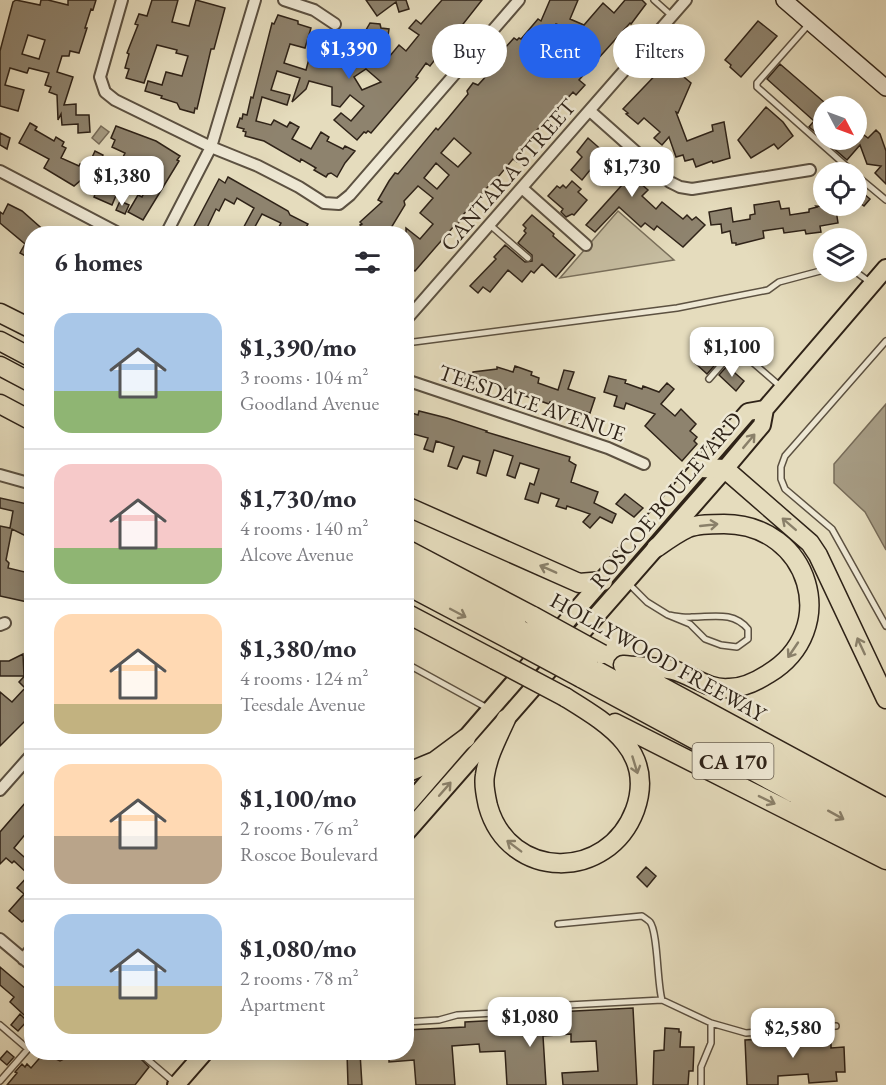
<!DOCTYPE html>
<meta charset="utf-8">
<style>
body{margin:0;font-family:"EB Garamond",serif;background:#f2f2f3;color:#2b2b33;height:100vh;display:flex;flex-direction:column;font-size:22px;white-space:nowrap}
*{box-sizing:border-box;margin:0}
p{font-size:20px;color:#7c7c81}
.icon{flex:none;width:33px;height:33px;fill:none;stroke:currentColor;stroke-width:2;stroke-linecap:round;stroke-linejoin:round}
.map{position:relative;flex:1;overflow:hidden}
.sheet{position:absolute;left:24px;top:226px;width:390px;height:834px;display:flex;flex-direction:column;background:#fff;border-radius:24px;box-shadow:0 3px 15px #0003}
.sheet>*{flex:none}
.hud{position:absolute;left:432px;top:24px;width:363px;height:54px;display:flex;gap:12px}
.needle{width:39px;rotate:131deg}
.buttons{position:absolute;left:813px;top:96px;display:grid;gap:12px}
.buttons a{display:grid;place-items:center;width:54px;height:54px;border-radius:50%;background:#fff;box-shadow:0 3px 15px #0003;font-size:30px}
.price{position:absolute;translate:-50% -51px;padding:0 14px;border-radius:12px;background:#fff;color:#222;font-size:20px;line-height:39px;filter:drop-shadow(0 2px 3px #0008)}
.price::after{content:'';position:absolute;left:50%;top:36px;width:18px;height:14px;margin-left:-9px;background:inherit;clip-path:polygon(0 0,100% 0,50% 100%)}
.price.selected{background:#2563eb;color:#fff}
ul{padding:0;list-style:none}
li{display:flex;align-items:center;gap:18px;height:150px;padding:0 30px}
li+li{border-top:2px solid #e1e1e2}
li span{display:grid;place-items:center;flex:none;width:168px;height:120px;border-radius:18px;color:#555}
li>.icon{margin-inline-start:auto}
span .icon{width:72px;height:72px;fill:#fffc;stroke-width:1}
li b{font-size:26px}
h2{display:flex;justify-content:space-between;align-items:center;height:72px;padding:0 30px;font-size:26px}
.pill{padding:0 21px;border-radius:27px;background:#fff;box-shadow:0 3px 15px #0003;font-size:21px;line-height:54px}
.pill.selected{background:#2563eb;color:#fff}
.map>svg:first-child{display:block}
.green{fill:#c6bda1;stroke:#7a705c;stroke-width:1.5}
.water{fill:#a79d85;stroke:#776c59;stroke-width:1.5}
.building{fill:#8e836e;stroke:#2f2318;stroke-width:1.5;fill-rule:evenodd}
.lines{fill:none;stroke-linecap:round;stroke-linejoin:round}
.lane-casing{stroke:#5c5141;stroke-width:8}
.street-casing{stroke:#5c5141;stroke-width:14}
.secondary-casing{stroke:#2f2318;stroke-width:18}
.primary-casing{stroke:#2f2318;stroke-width:20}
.highway-casing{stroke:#2f2318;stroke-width:21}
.lane{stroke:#eee8d4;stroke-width:5}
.street{stroke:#eee8d4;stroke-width:10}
.secondary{stroke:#eee8d4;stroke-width:15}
.primary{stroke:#e5dcbd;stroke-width:16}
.highway{stroke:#e5dcbd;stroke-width:18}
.highway-bridge-casing{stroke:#2f2318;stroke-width:21;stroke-linecap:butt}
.highway-bridge{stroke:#e5dcbd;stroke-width:18}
.oneway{stroke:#8a806a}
.labels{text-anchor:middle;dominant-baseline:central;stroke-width:5;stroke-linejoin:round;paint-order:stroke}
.shield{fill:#eee8d4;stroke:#685e50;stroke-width:1.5}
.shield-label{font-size:21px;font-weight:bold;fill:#2f2318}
.street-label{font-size:22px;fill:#2f2318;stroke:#eee8d4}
</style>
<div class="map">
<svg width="886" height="1085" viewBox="0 0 886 1085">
<rect width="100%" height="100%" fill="#e5dcbd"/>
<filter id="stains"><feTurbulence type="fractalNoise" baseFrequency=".00333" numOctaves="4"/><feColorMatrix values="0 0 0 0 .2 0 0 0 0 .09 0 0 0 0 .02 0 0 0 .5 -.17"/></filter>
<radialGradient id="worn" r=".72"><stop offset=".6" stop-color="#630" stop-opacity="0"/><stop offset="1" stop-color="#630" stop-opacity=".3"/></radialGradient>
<path class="green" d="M618,211l56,49 -114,18z"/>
<path class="water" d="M101,126l8,6 -10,12 -7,-6z
M886,404v146l-21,-38 -31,-29v-19z"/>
<path class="building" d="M16,0l24,5 1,-5h7l20,5v-5h28l-3,10 -2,-1 -6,19h2l-8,25 -9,-2 -1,5h-7l-5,16 16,5 -9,28 12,-1v11h13l1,17 -12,1v-9l-16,1 -1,-11 -3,6 -1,-25 -8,-3 2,-5 -6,-2 4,-12 -20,-5 -2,5 -17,-5 -5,17 19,5 -6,21 -18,-5v-55l13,-49zM28,35l17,5 -6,19 -17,-5z
M152,0h26l-6,22 17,4 7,-26 29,8 -11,41h-3l-14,60 -2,-1 -1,5 -14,-4 -3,-6 -16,-5 1,-2 -17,-5 3,-10 14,4 4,-13 16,4 6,-20 -12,-3 1,-3 -20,-5 -13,38 -18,-5 3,-9 -4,-1 4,-14 -2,-1 11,-28 -3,-1 4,-10 8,2z
M366,0h40l3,9 -10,3 -3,-10 -19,14z
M442,0h40l-52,66 -4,-3 -10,14 2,1 -47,55 -3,-2 -2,2 -2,-1 -7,8 -23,-20 7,-7 10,8 13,-15 -14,-11 -10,12 -8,-2v-18l-23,-6 -3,8 -14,13 8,-24 -23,-7 -6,19 19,5 -3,10 -25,-8 -6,24 15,4 3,-5 13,7 3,-5 9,5 -7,12 19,10 10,-17 8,5 -2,4 16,8 2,-3 10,5 -10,12 -8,14 -6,-4 -3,1 -2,3 -12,-7 2,-2 -15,-9 -1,3 -36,-21 -19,-5 1,-4 -3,-1 1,-2 -7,-2 3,-9 2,1 1,-5 4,1 4,-18 2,1 19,-75 2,1 4,-9 20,6v3l13,4 -6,20 -15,-4 -6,19 22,7 4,-15 24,7 30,-16 2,-16 4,-7 10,1 1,4 8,1 -5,34 15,-18 7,6 13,-16 -10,-7 7,-8 5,4zM366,69l15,13 -19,8 -8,-13z
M550,0h28l-8,19 14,6 19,-22 11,10 11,-13h17l4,4 -15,20 -1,-1 -51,57 6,5 -9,10 -3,-3 -16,18 -2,-1 -35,41v3l2,3 -5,6 -4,-3 -19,23 -1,-1 -31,35 2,1 -9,10 -1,-1 -39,45 -3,-2 -6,5v-24l5,-5 -5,-4v-13l14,11 13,-15 -13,-11 13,-15 -15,-12 -14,15 1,4 -14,23 -7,6h-16l-8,-9 2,-1 -2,-2 22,-20 -4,-2 11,-19 6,-8 3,1 38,-46 2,2 11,-13 19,-23 -1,-3 6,-8 5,2 11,-12 -2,-2 4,-4 -2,-1 7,-8 18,-20 3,2 2,-2 2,1 17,-20 3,2zM556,24l20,8 15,13 -13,15 -31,-25zM550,50l13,11 -12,16 -14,-12zM454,138l17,15 -13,14 -17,-14zM436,163l13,12 -12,14 -13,-11z
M758,21l19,15 -36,41 -11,-10 1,-2 -6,-5z
M667,63l24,20 -13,30 -2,-1 11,29 26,-10 -1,-6 12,-3 6,36 -17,5 -1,-2 -16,6 -3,-8 -8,2 -2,-6 -7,2 -7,-20 -7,8 -8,-7 6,-6 -16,-14 -6,6 -12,-10 2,-1 -5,-4z
M780,64l44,38v37l-15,-12 5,-6 -47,-42z
M766,107l17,15 10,14 -15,13 -4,-5 -23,14 -13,-18z
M30,123l7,4 -2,3 19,11 2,-4 8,5 -2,4 4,2 -5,10 18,8 1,-2 6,2 1,-3 2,1 6,-13 8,4 -5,10 17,8 10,-20 -13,-6 3,-7 -4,-2 5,-12 40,15 24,15 -3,4 2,1 -36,59 -15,-8 10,-17 4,2 9,-19 -23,-11 -16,38 -18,-8 3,-8 -17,-8 -6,5 -30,-18 5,-9 -30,-16z
M856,129l12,9 8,-8 4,4 6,17v33l-11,-11 6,-7 -14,-2 -7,-19 -13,15 -23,-20h32z
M0,133l10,5 -3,11 -7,-4z
M588,138l43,38 3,-4 8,7 -3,3 9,8 -6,6 14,13 6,-7 21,17 4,-4 5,5 4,-3 9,8 -22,22 -26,-21 -3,4 -9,-7 -4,4 -22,-20 -24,25 -9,-7 36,-40 -12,-11 -7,8 -13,-12 -8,10 -11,-10 11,-13 -5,-5z
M228,177l60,34 2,4 18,9 -6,10h-27l6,-11 -19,-9 -11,20h-11l14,-26 -17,-10 -3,6 -9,-5 -6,12 -3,-2 -12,25h-14l29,-55 6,4z
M572,181l9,8 -3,3 9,8 -13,15 -2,-1 -6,3 -5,-5 2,-3 -15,-13 9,-10 3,2 3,-3 3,3z
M856,187l14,12 -6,7 -8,-6z
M120,201l9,4 -4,9 -9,-4z
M779,201l2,8 8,-1 1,7 19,-3v-3l8,-2 -1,-1 17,1 1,3h2l2,13 -18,3 1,6 -15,2 -1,-4 -21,3 -1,-5 -20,3 1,7 -28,7v-2h-4l-2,-12 -8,2 -1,-9 -10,1 -2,-13 22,-4 2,14 17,-3v-4l5,-1 -1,-9z
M8,204l14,7 26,23h-16v19l-3,5 -9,-5 5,-9 -25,-21v-11l3,2z
M532,215l22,19 -1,2 22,19 -19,22 -14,-13 -8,9 -3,-2 -9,11 -14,-12 -18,22 -7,-5 -5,6 -8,-7 26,-27 -2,-2 11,-12 20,17 7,-1v-6l-14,-12 8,-10 -2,-2 2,-3 -3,-3z
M717,339l12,10 -22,25 -12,-11z
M515,366l17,6 -1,3 8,3 -1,5 20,7 6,-20 10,2 -6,17 27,9 -5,15 -8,-2 -1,2 -31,-11 -1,2 -58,-20 -20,-5 -2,6 -8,-3 2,-8 9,2 1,-4 24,-3v-2l16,5z
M727,366l17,15 -8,10 -17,-16z
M609,376l17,4 -1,3 17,6 1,-3 16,6 8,-9 7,6 -13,15 14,12 6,-7 15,15 -6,7 7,6 -3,4 3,3 -15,17 -37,-35 10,-12 -29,-11 -2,6 -10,-3 3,-10 -13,-4z
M406,411l12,4 1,-4 28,7 40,13 -1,1 84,25 -1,4 7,4 -5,17 27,10 -4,11 22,11 -4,9 -12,-6 -10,11 -7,-6 7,-8 -23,-8 -1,3 -10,-3 3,-7 -18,-6 -3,10 -13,-4 5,-16 4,2 5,-16 -19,-6 -5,15 -8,-3 6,-19 -19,-6 -8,26 -9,-3 3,-12 -17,-5 -6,13 -9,-3 6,-19 -18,-6 -3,11 -9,-3 4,-11 -22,-6z
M625,494l18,14 -9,9 -18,-13z
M0,498l32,7v34l-20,-10 -6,31 3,3 -1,5 17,4v4l7,1v26l-32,-7v-70l10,2 3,-17 -13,-3z
M23,654l1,22h-24v-15h9z
M32,668v46l-32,32v-54l12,10 13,-14 -6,-6z
M32,795v42l-5,-5 -13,16 18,16v49l-10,9 -13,-11 15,-17 -7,-6 12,-13 -15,-14 -2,2 -6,-5 -6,6v-32z
M646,867l10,9 -9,11 -10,-10z
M0,967l26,22 6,-6v24l-8,8 -14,-13 4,-5 -14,-12z
M633,1008l4,77h-74l-1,-12 36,-2 -2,-30 -25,1v-8l-28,2 3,49h-39l-2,-34 -25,1 -1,-8 -27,2 3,39h-39l-2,-25 -25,2v-9h17v-23l59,-3v-5l92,-5 -1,-5z
M20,1014l7,7 -9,10 -7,-6z
M665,1028l14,1v3h2l-1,15h14l-1,24h-4l-1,14h-35l1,-34 10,-1z
M831,1035v13l13,-1 1,25h-9l1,9 -28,2 -1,-9 -30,2v9h-31l-2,-45z
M7,1051l7,6 -7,8 -7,-6z
M44,1053h12v6l4,2 4,-2 3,-6h68l14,14 -14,18h-128l10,-12 -2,-1 7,-8 3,3 2,-3 4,4z
M347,1053h13l2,32h-14z"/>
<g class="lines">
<g class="lane-casing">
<path id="lane" d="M654,0l18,16
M809,24l-52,59v4l96,85
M856,175l30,25
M490,225l38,33
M856,272l15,11
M886,341l-101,115 -4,11v12l4,10 47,40 54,97
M406,343l271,-35 91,-18 11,-8 45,-12
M709,379l27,-31 45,39
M628,583l19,19 21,13 22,9 15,15 16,6 16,2 11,-8v-10c-15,-18 -35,-12 -56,-12 -8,1 -16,-1 -24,-2
M409,665l80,44
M558,924l84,-8c3,2 6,4 8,6 8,10 7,61 12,78l49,23v20l-10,24v18
M406,1022l33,-2 18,-5 75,-4 17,-5 113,-6
M711,1023l35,10 90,-7
M0,1025l28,24 -28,32
M140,1053l35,30
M60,1056l2,-3"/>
</g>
<g class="street-casing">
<path id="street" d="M122,0l-22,77 5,15 10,8 96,47 47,19 41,21 25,16 15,1 11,-9 169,-195
M284,0l30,10 21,14
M590,111l80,71 10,5 12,2 118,-19
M0,171l120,63
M522,188l64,57
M166,234l45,-87 44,-147
M406,320l280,-320
M406,380l202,68 36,16
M0,475l32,9
M0,625l5,-2
M0,790l32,-36
M0,939l32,27
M23,959l9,-11"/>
</g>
<g class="secondary-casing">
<path id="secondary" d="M784,0l102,88"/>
</g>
<g class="primary-casing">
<path id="primary" d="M406,807l342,-395 17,-3
M406,833l319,-364 37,-44 3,-16 121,-141
M176,1085l28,-32"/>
</g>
<g class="highway-casing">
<path id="highway" d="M0,313l32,16
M0,341l32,17
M0,366l32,17
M0,404l32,17
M700,468l25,1 85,74 8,12 68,144
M406,506l173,77 24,-2
M406,549l127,67
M406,569l115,61
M406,585l106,56
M406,613l89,47
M623,665c16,2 34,1 50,5 19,5 35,20 56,18 13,0 28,-7 39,-14 74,-44 42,-150 -44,-150 -12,0 -26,0 -36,4 -11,5 -22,13 -32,20
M590,667l296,160
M629,669l257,139
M581,678l305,165
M506,719c-8,18 -18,36 -21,56 -2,10 1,22 3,31 21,75 120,76 147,4 21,-59 -28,-87 -70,-113
M615,723l271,137
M406,773l29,-12 31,-23"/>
</g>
<use href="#lane" class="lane"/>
<use href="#street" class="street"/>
<use href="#secondary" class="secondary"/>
<use href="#primary" class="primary"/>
<use href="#highway" class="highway"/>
<g class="highway-bridge-casing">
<path id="highway-bridge" d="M533,616l69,38
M521,630l69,37
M512,641l69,37
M495,660l70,37"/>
</g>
<use href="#highway-bridge" class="highway-bridge"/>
</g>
<defs><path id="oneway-shaft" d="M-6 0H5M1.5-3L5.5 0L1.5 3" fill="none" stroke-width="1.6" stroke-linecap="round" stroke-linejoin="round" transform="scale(1.5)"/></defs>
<g class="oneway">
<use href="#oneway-shaft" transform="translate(749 441) rotate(-50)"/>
<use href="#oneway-shaft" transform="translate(789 524) rotate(-139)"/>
<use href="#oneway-shaft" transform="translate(709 525) rotate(-6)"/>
<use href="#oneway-shaft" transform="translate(548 569) rotate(-156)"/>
<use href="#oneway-shaft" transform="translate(458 613) rotate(28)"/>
<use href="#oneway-shaft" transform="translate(861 646) rotate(-115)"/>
<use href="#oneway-shaft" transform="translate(793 650) rotate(124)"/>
<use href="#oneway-shaft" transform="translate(635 765) rotate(73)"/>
<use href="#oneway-shaft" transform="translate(445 789) rotate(-49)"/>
<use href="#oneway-shaft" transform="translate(767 800) rotate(26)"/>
<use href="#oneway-shaft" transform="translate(836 815) rotate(29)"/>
<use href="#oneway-shaft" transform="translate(514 846) rotate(-143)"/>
</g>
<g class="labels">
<rect class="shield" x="692.5" y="743" width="81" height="36" rx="4.5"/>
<g class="shield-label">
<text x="733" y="761">CA 170</text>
</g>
<g class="street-label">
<text transform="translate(508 175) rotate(-49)">CANTARA STREET</text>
<text transform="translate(532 403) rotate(19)">TEESDALE AVENUE</text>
<text transform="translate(666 500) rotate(-50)">ROSCOE BOULEVARD</text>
<text transform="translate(658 657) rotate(29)">HOLLYWOOD FREEWAY</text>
</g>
</g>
<rect width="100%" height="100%" filter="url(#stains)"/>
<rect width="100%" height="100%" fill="url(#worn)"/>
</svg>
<div class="buttons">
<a><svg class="needle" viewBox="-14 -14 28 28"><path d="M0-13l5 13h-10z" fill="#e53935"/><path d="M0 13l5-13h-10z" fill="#7c7c81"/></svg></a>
<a><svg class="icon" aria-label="locate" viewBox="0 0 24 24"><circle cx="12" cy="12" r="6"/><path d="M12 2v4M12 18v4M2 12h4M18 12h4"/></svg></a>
<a><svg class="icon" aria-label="layers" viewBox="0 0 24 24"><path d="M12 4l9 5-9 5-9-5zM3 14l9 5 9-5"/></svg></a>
</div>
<b class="price selected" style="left:349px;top:80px">$1,390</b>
<b class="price" style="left:632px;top:198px">$1,730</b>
<b class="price" style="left:122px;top:207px">$1,380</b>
<b class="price" style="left:732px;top:378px">$1,100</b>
<b class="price" style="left:530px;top:1048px">$1,080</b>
<b class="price" style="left:793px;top:1059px">$2,580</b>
<div class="hud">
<a class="pill">Buy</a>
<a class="pill selected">Rent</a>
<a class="pill">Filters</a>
</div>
<section class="sheet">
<h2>6 homes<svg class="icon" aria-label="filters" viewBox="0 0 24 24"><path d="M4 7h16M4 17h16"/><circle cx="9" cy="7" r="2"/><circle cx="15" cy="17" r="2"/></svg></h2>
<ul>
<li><span style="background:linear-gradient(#a9c7e8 65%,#8fb573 0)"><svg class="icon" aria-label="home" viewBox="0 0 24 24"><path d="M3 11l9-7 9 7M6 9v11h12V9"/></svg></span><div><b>$1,390/mo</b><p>3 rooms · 104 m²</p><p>Goodland Avenue</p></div></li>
<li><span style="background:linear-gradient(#f6c9c9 70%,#8fb573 0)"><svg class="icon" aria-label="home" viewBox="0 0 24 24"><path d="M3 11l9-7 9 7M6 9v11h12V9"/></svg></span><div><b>$1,730/mo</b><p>4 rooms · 140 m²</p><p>Alcove Avenue</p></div></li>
<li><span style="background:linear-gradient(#ffd9b3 75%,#c2b280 0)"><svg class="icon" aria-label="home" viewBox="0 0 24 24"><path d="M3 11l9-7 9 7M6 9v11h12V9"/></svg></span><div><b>$1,380/mo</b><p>4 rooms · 124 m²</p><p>Teesdale Avenue</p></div></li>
<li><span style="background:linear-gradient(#ffd9b3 60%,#b9a48a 0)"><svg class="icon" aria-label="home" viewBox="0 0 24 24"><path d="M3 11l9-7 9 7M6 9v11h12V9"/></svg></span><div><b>$1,100/mo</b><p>2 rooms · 76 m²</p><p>Roscoe Boulevard</p></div></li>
<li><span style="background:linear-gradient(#a9c7e8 60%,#c2b280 0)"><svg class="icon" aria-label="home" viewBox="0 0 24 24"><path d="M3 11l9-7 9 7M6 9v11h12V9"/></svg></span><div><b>$1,080/mo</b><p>2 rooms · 78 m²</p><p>Apartment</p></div></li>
</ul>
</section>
</div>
